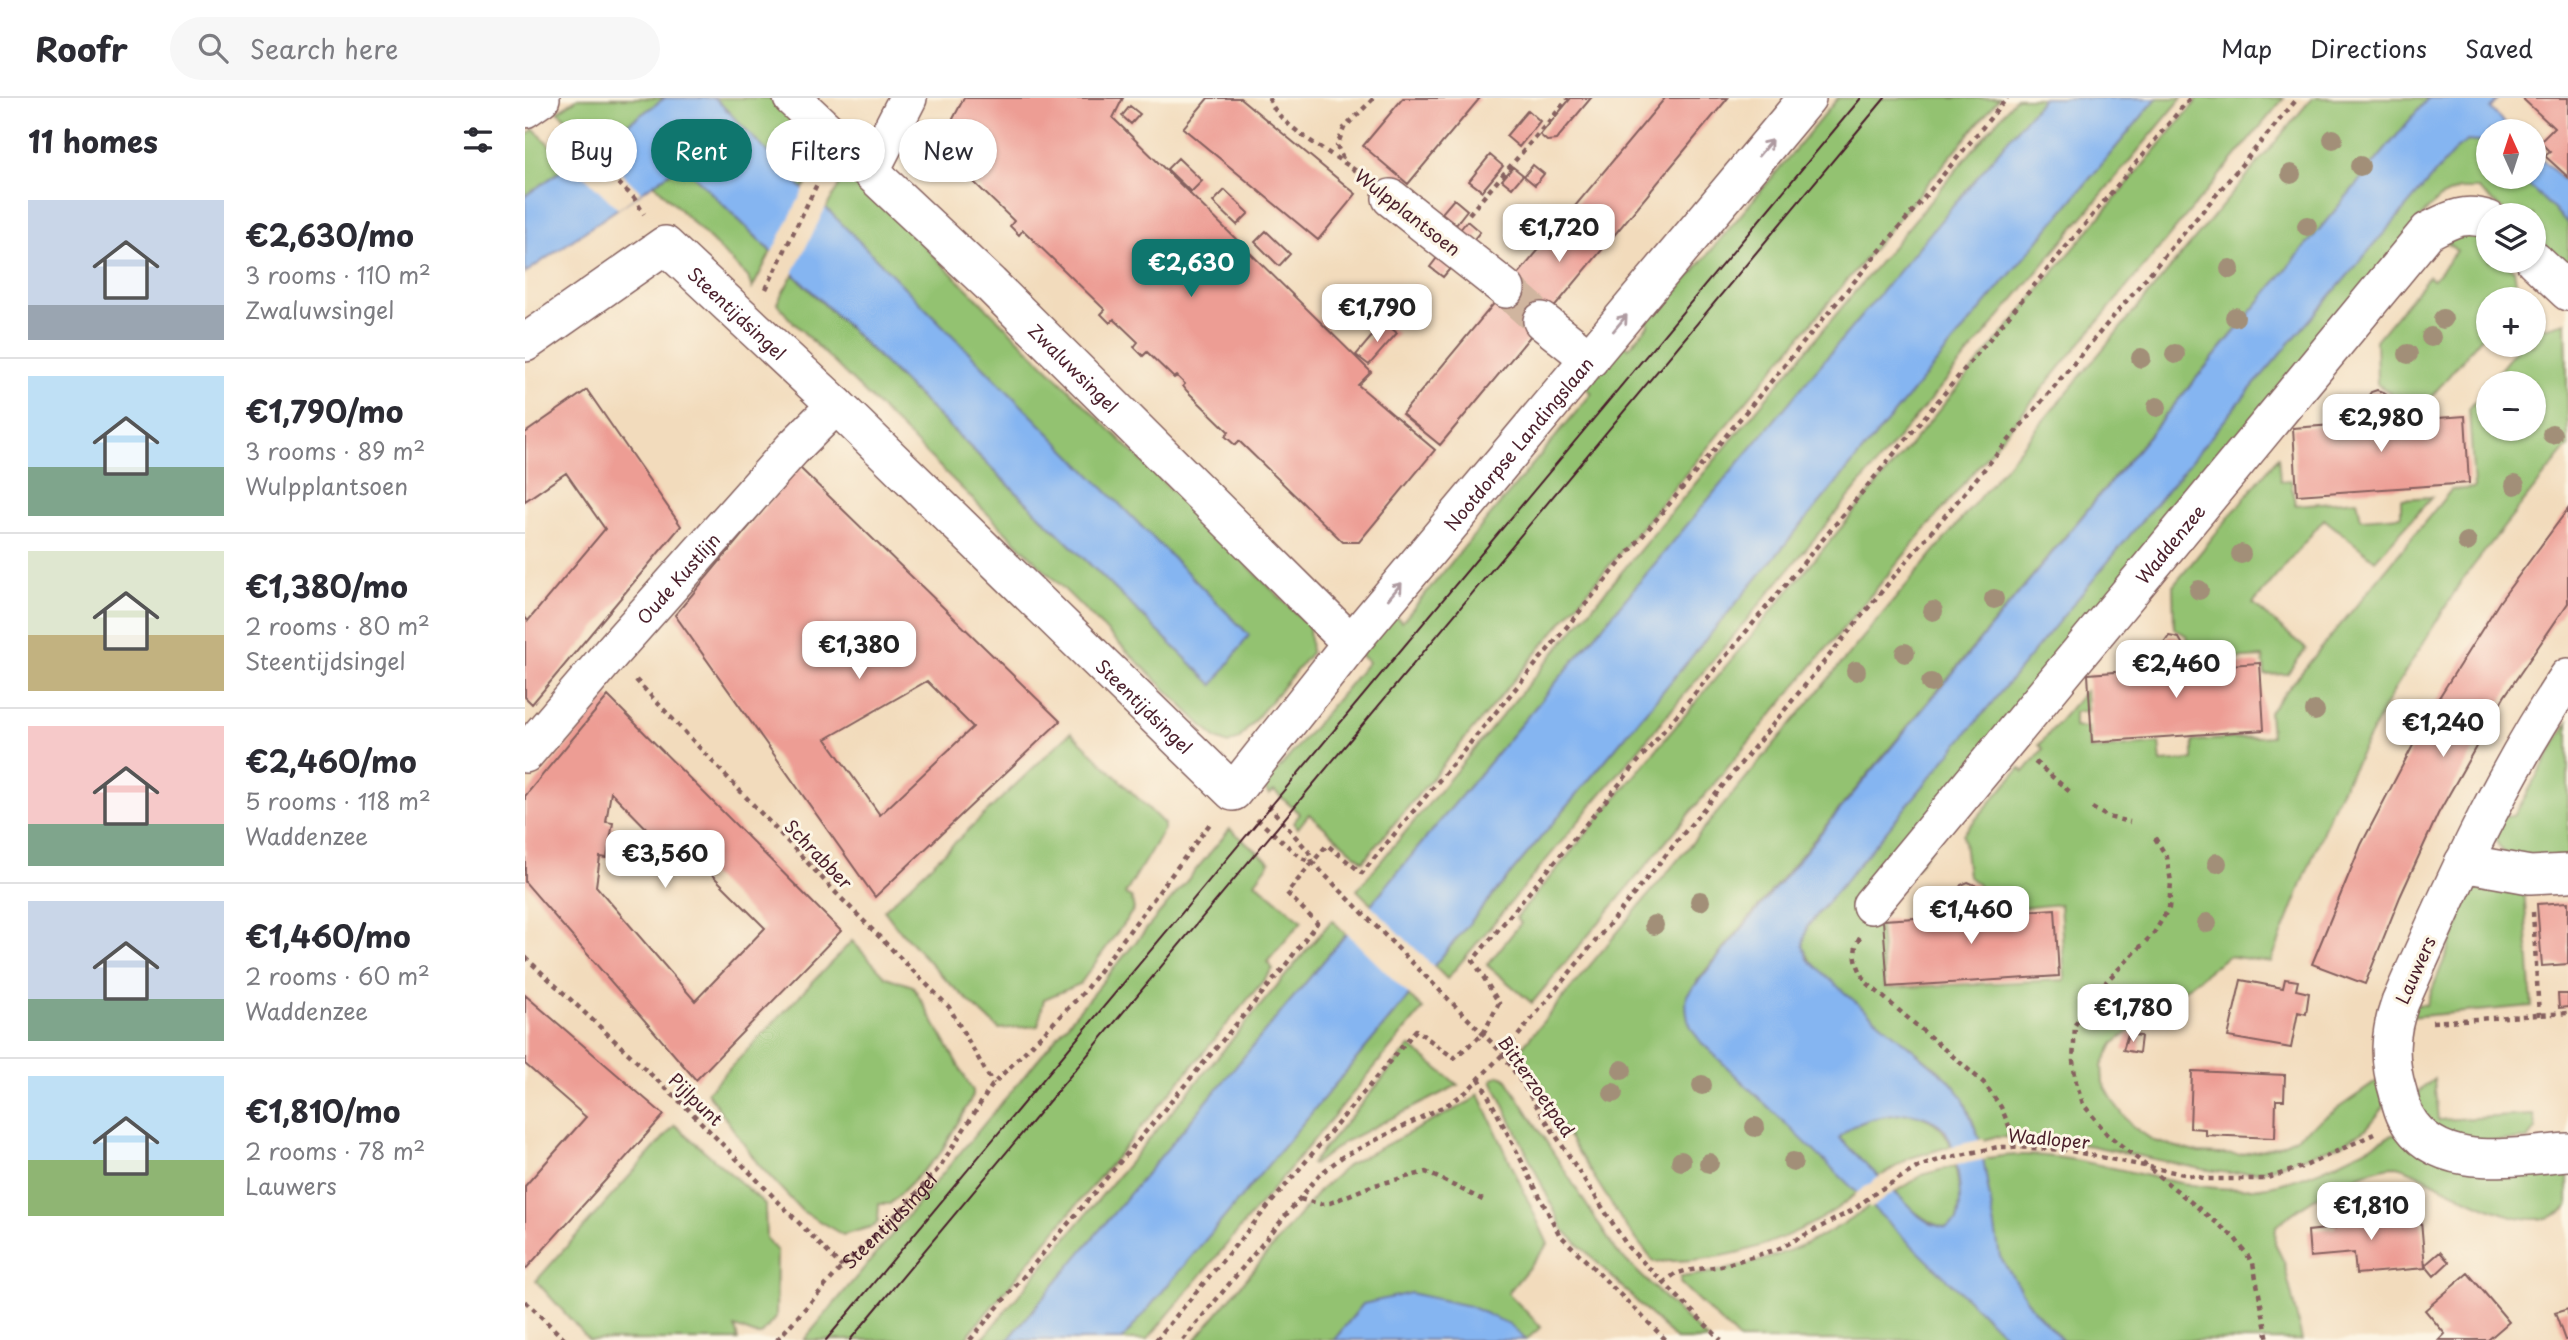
<!DOCTYPE html>
<meta charset="utf-8">
<style>
body{margin:0;font-family:"Playpen Sans",sans-serif;background:#f7f7f7;color:#2b2b33;height:100vh;display:flex;flex-direction:column;font-size:26px;white-space:nowrap}
*{box-sizing:border-box;margin:0}
p{font-size:23px;color:#7c7c81}
.icon{flex:none;width:38px;height:38px;fill:none;stroke:currentColor;stroke-width:2;stroke-linecap:round;stroke-linejoin:round}
.map{position:relative;flex:1;overflow:hidden}
.panel{display:flex;flex-direction:column;background:#fff;width:525px}
.panel>*{flex:none}
.hud{position:absolute;left:21px;top:21px;width:665px;height:63px;display:flex;gap:14px}
.needle{width:46px;rotate:357deg}
.fabs{position:absolute;left:1951px;top:21px;display:grid;gap:14px}
.fabs a{display:grid;place-items:center;width:70px;height:70px;border-radius:50%;background:#fff;box-shadow:0 2px 5px #0004;font-size:35px}
.price{position:absolute;translate:-50% -60px;padding:0 16px;border-radius:14px;background:#fff;color:#222;font-size:23px;line-height:46px;filter:drop-shadow(0 2px 4px #0008)}
.price::after{content:'';position:absolute;left:50%;top:42px;width:21px;height:16px;margin-left:-10px;background:inherit;clip-path:polygon(0 0,100% 0,50% 100%)}
.price.on{background:#0f766e;color:#fff}
ul{padding:0;list-style:none}
li{display:flex;align-items:center;gap:21px;height:175px;padding:0 28px}
li+li{border-top:2px solid #e1e1e2}
li span{display:grid;place-items:center;flex:none;width:196px;height:140px;border-radius:0px;color:#555}
li>.icon{margin-inline-start:auto}
span .icon{width:84px;height:84px;fill:#fffc;stroke-width:1}
li b{font-size:30px}
h2{display:flex;justify-content:space-between;align-items:center;height:84px;padding:0 28px;font-size:30px}
.tag{padding:0 24px;border-radius:32px;background:#fff;box-shadow:0 2px 5px #0004;font-size:24px;line-height:63px}
.tag.on{background:#0f766e;color:#fff}
header{display:flex;align-items:center;gap:42px;box-sizing:border-box;height:98px;padding:0 35px;background:#fff;border-bottom:2px solid #e1e1e2}
header strong{font-size:33px}
nav{display:flex;gap:38px;margin-inline-start:auto;font-size:24px}
.search{width:490px;height:63px;background:#f7f7f7;display:flex;align-items:center;gap:18px;box-sizing:border-box;padding:0 24px;border-radius:38px;color:#7c7c81;font-size:26px}
main{display:flex;flex:1;min-height:0}
.map>svg:first-child{display:block}
.green{fill:#93c271;stroke:#6e704e;stroke-width:2}
.water{fill:#85b5f1;stroke:#686a8e;stroke-width:2;fill-rule:evenodd}
.pier{fill:#f2dbbc}
.building{fill:#ed9d94;fill-rule:evenodd}
.lines{fill:none;stroke-linecap:round;stroke-linejoin:round}
.street-tunnel{stroke:#d0b59f;stroke-width:37;stroke-dasharray:37 18;stroke-linecap:butt}
.street-casing{stroke:#85615e;stroke-width:40}
.path{stroke:#85615e;stroke-width:4.5;stroke-dasharray:5 5;stroke-linecap:butt}
.street{stroke:#fff;stroke-width:37}
.tram{stroke:#4a1f2b;stroke-width:2}
.tree{fill:#a28f78}
.oneway{stroke:#ae9aa0}
.labels{text-anchor:middle;dominant-baseline:central;stroke-width:6;stroke-linejoin:round;paint-order:stroke}
.street-label{font-size:18px;fill:#4a1f2b;stroke:#fcf5e5}
</style>
<header>
<strong>Roofr</strong>
<div class="search"><svg class="icon" aria-label="search" viewBox="0 0 24 24"><circle cx="10" cy="10" r="6"/><path d="M15 15l6 6"/></svg>Search here</div>
<nav><a>Map</a><a>Directions</a><a>Saved</a></nav>
</header>
<main>
<section class="panel">
<h2>11 homes<svg class="icon" aria-label="filters" viewBox="0 0 24 24"><path d="M4 7h16M4 17h16"/><circle cx="9" cy="7" r="2"/><circle cx="15" cy="17" r="2"/></svg></h2>
<ul>
<li><span style="background:linear-gradient(#c9d6e8 75%,#9aa5b1 0)"><svg class="icon" aria-label="home" viewBox="0 0 24 24"><path d="M3 11l9-7 9 7M6 9v11h12V9"/></svg></span><div><b>€2,630/mo</b><p>3 rooms · 110 m²</p><p>Zwaluwsingel</p></div></li>
<li><span style="background:linear-gradient(#bfe0f5 65%,#7fa58c 0)"><svg class="icon" aria-label="home" viewBox="0 0 24 24"><path d="M3 11l9-7 9 7M6 9v11h12V9"/></svg></span><div><b>€1,790/mo</b><p>3 rooms · 89 m²</p><p>Wulpplantsoen</p></div></li>
<li><span style="background:linear-gradient(#dfe7d0 60%,#c2b280 0)"><svg class="icon" aria-label="home" viewBox="0 0 24 24"><path d="M3 11l9-7 9 7M6 9v11h12V9"/></svg></span><div><b>€1,380/mo</b><p>2 rooms · 80 m²</p><p>Steentijdsingel</p></div></li>
<li><span style="background:linear-gradient(#f6c9c9 70%,#7fa58c 0)"><svg class="icon" aria-label="home" viewBox="0 0 24 24"><path d="M3 11l9-7 9 7M6 9v11h12V9"/></svg></span><div><b>€2,460/mo</b><p>5 rooms · 118 m²</p><p>Waddenzee</p></div></li>
<li><span style="background:linear-gradient(#c9d6e8 70%,#7fa58c 0)"><svg class="icon" aria-label="home" viewBox="0 0 24 24"><path d="M3 11l9-7 9 7M6 9v11h12V9"/></svg></span><div><b>€1,460/mo</b><p>2 rooms · 60 m²</p><p>Waddenzee</p></div></li>
<li><span style="background:linear-gradient(#bfe0f5 60%,#8fb573 0)"><svg class="icon" aria-label="home" viewBox="0 0 24 24"><path d="M3 11l9-7 9 7M6 9v11h12V9"/></svg></span><div><b>€1,810/mo</b><p>2 rooms · 78 m²</p><p>Lauwers</p></div></li>
</ul>
</section>
<div class="map">
<svg width="2043" height="1242" viewBox="0 0 2043 1242">
<rect width="100%" height="100%" fill="#fcf5e5"/>
<filter id="ink" filterUnits="userSpaceOnUse"><feTurbulence type="fractalNoise" baseFrequency=".0143" numOctaves="2"/><feDisplacementMap in="SourceGraphic" scale="14" xChannelSelector="R" yChannelSelector="G"/><feConvolveMatrix kernelMatrix="1 2 1 2 8 2 1 2 1" color-interpolation-filters="sRGB"/></filter>
<filter id="wash" filterUnits="userSpaceOnUse"><feTurbulence type="fractalNoise" baseFrequency=".00686" numOctaves="4" result="noise"/><feDisplacementMap in="SourceGraphic" scale="28" xChannelSelector="R" yChannelSelector="G"/><feGaussianBlur stdDeviation="1.57" result="paint"/><feColorMatrix in="noise" values="0 0 0 0 0 0 0 0 0 0 0 0 0 0 0 0 0 1.4 0 .05"/><feComposite in="paint" operator="in"/></filter>
<g filter="url(#wash)">
<rect width="100%" height="100%" fill="#f2dbbc"/>
<path class="green" d="M53,0h87l-71,49 -36,-36z
M190,0h58l47,45 3,11 -20,35z
M1313,0h161l-636,763 -54,-47 -11,14 -5,-5 7,-9 -26,-23 -5,4 -5,-8 104,-125 -10,-9 34,-40 10,9 190,-229 -10,-8 37,-44 10,7 20,-24 -9,-8 15,-18 10,8z
M1491,0h27l-672,806 -14,-14z
M1632,0h25l-735,881 -13,-13z
M1674,0h85l-752,905 -45,-38 34,-42 -5,-5z
M1787,0h116l-731,883 4,61 157,150c-37,33 -100,60 -149,66 -18,3 -37,3 -55,4l-30,-38 -104,-163 -1,-6 3,-8z
M9,31l35,36 -44,31v-60z
M1942,43l13,1 8,6 1,29h31l48,46v43l-34,-29v-22h-25l-31,-26h-19l-21,10 -17,18 -542,698 6,73 180,-8 -5,-76 -81,8v-27l-11,-9 -5,-42 57,-66 4,4 19,-23 -4,-4 47,-55 1,21 -13,1v15l14,1 2,22 69,-7 2,19 32,-2v-19l78,-5 -2,-24 182,-222 23,-2 -5,-79 19,-25 1,45h45v-46h-45l31,-38h14v-22l6,-4 4,9 22,-6 2,124 -106,134 -71,115 -58,111 -62,156 -43,-6 -115,88 -11,22 1,17 12,21 17,22 22,15 45,12 40,2 39,-9 17,-8 84,-58 6,26 -18,22 -25,16 -80,27 -33,2 -28,-4 -109,-23 -54,-8 -44,-1 -14,4c-8,-22 -15,-45 -32,-62 -26,-26 -138,-104 -144,-131 -2,-7 2,-15 3,-21l440,-534 209,-244z
M157,66l89,88 -19,37 -4,-12 -94,-93z
M320,77l9,2 455,449 2,27 -72,86 -11,5 -12,-5 -428,-422 -11,-14 16,-29 420,411 36,-50 -423,-427z
M1944,135l10,4 9,9 1,15h15l10,9 3,17 -9,12h-19l-1,30 -71,85 -30,3 4,-11v-13l-14,-9 -1,-44 53,-64 4,4 24,-29 -13,-10z
M1753,359l2,24 11,-1 4,25 62,-5 4,19 40,-3v-17l31,-2 -57,63 -51,-41 -71,85 53,45 -19,25 -22,1 -2,-18 -72,4 -4,-25 -13,-8 -1,-42z
M2043,624v136h-59c-17,-16 -16,-22 -9,-43l14,1z
M546,634l93,92v5l-39,65 6,3 3,12 -54,75 -36,15 -6,27 -39,3 -53,-49 -50,-54 -12,-16z
M705,731l40,33 -15,20 47,39 -35,41 6,7 -309,371h-160z
M1999,790l8,118 -124,11 5,-13 13,1 35,-87 -10,-4c20,-34 37,-25 73,-26z
M807,822l14,14 -338,406h-27z
M327,843l34,36 27,9 60,105v5l-33,58 -50,50h-11l-1,18 -4,4 -31,9 -41,-24 -44,-47 -51,-72z
M884,898l14,13 -276,331h-25z
M885,948l48,39 -114,57 -31,23 -2,-1z
M974,977l6,2 111,174 92,89h-32l-113,-111 -71,-149z
M1909,981l4,41 95,-5 3,14 -8,10 -56,4 -35,-12 -25,-34z
M954,996l69,150 -40,49 33,34 -15,13 -17,-16 -146,-20 -29,36h-139l126,-151 28,-25 122,-63z
M1384,1015c21,4 35,13 42,33l-41,12 -31,19 -41,-40c20,-18 45,-21 71,-24z
M150,1027l90,79 1,34 11,13 -1,66 -15,18h-5l-21,-8 3,13h-149l-53,-59z
M1875,1035l168,32v41c-32,36 -108,-12 -143,-28 -8,-4 -21,-12 -30,-12 -33,1 -95,39 -119,60l-1,18 9,18 18,78h-240l-30,-32 -32,-51 -17,-98c92,-19 178,36 270,29 49,-4 96,-31 139,-53z
M1430,1068l6,30 -4,25 -11,7c-23,-6 -35,-19 -51,-36l27,-17z
M1346,1107l139,135h-271l-59,-57 1,-6c69,-8 134,-30 190,-72z"/>
<path class="water" d="M140,0h50l88,91 23,19 423,427 -36,50 -531,-521 -157,109v-77z
M1518,0h114l-1035,1242h-114z
M1903,0h71l-9,11 23,22h-24l-1,17 -8,-6 -13,-1 -11,8 -209,244 -440,534 -4,18 5,14 37,34 103,86 14,17 18,45 20,116 32,51 30,32h-52l-309,-298c-12,-15 -17,-27 -14,-47zM1384,1015c12,2 27,7 35,16 13,17 20,73 13,92l-11,7 -15,-4 -12,-8 -80,-78c17,-20 45,-22 70,-25z
M2009,54l34,33v38l-48,-46h14z
M885,1195l59,13 40,18 17,16h-192l29,-36z"/>
<path class="pier" d="M67,46l49,48 -23,17 -49,-48z
M280,89l22,18 -36,72 -21,-21z
M843,804l68,67 -24,29 -68,-67z
M1459,1041l3,20 -35,7 -4,-19z
M1357,1077l15,15 -27,19 -15,-15z"/>
<g id="blocks">
<path class="building" d="M439,0h159l-10,20 258,254 -13,13 77,65 -76,92h-16l-104,-101 -4,4 -10,-9 4,-4 -42,-41 -4,-5 2,-2 -8,-8 -3,2 -27,-26 -4,4 -9,-9 4,-5 -24,-23 -4,4 -9,-9 4,-4 -82,-80 -4,5 -9,-9 4,-5 -68,-66 -3,-17z
M683,0h32l116,96 -38,46 -135,-112z
M878,0h77l-72,86 -45,-38z
M1046,0h20l-35,42 -9,1 -7,-6z
M1140,0h63l-288,347 -38,-31z
M1997,0h46v79l-23,-21 5,-4 -10,-10 14,-14z
M605,8l10,8 -9,10 -9,-8z
M1003,12l12,11 -21,26 -13,-11z
M965,57l13,11 -21,25 -13,-10z
M653,60l24,23 -11,11 -24,-23z
M1008,67l11,9 -9,11 -11,-9z
M988,69l10,8 -11,13 -10,-8z
M700,92l24,23 -12,12 -24,-23z
M929,101l13,11 -11,14 -14,-11z
M942,123l13,11 -11,13 -13,-10z
M741,133l24,23 -11,12 -24,-24z
M915,156l13,11 -10,12 -13,-10z
M890,186l13,11 -27,31 -12,-11z
M859,224l13,11 -28,32 -13,-10z
M62,292l94,136 -149,178 -7,-7v-80l3,4 77,-92 -39,-56 -41,28v-68z
M1852,292l8,3 3,7 -6,9 1,13 82,-6 4,67 -172,12 -4,-67 81,-6 -1,-13 -5,-5 -1,-6 4,-6z
M274,369l261,254 -185,176 -200,-282zM402,583l46,46 -93,88 -54,-76z
M2043,411v94l-64,94 -66,117 -38,83 -35,87 -53,-20 49,-119 72,-138 67,-106z
M1644,538l10,2 4,7 -2,6 -4,3 1,14 82,-5 4,67 -172,12 -4,-68 82,-6 -1,-13 -4,-2 -3,-7z
M83,598l233,235 -145,149 -171,-198v-86zM86,694l50,51 9,-10 95,95 -70,73 -99,-115 4,-29 7,1 6,-35 -7,-1z
M1443,784l7,3 3,4 -1,7 -5,5 1,13 82,-5 4,67 -171,11 -5,-67 82,-5 -1,-13 -4,-4 -3,-6 4,-7z
M2043,804v62l-26,2 -5,-62z
M1760,881l13,2 -2,9 13,3 -3,21 -8,-2 -7,36 -63,-11 13,-57 42,8z
M2033,896h10v13l-9,1z
M0,897l139,120 -139,155v-84l61,-69 -61,-53z
M1603,936l13,2 -2,17 -16,-3z
M1667,973l93,4 -1,25h-8l-1,38 -70,-3v-6l-15,-1z
M1844,1109l2,18 23,-4v2l27,-3 4,48 -69,6 -2,-21 -44,4 -2,-26 27,-3 -2,-18z
M1915,1154l9,10 -15,14 -9,-11z
M1943,1175l41,49 -21,18h-49l6,-6 -20,-24z
M2043,1211v31h-3l-10,-27z"/>
</g>
</g>
<g filter="url(#ink)">
<use href="#blocks" fill-opacity="0" stroke="#85615e" stroke-width="2"/>
<g class="lines">
<path class="street-tunnel" d="M981,191l36,32"/>
<g class="street-casing">
<g id="street">
<path id="s2" d="M267,0l198,186 361,359"/>
<path d="M0,11l16,-11"/>
<path d="M346,72l37,-72"/>
<path d="M866,100l115,91"/>
<path d="M2009,162l34,32"/>
<path d="M1017,223l48,38"/>
<path id="s3" d="M0,245l140,-98 171,160 397,387 118,-149 456,-545"/>
<path d="M2043,579c-69,102 -118,213 -168,326 -11,30 -12,57 -2,89 2,8 4,18 8,25 31,57 109,39 162,35"/>
<path id="s4" d="M0,656l86,-101 181,-204 44,-44"/>
<path d="M1938,765l67,12 38,-2"/>
<path id="s5" d="M1346,807l557,-674c22,-11 36,-20 61,-11"/>
</g>
</g>
<g class="path">
<path d="M744,0c8,29 69,58 94,78"/>
<path d="M36,29l73,71 10,16"/>
<path d="M818,61l-6,-13 7,-18 30,-30"/>
<path d="M944,116l100,-116"/>
<path d="M241,191l56,-115"/>
<path d="M111,582l201,214 112,113 44,77"/>
<path d="M1510,664l35,30"/>
<path d="M743,707l41,47 3,9"/>
<path d="M1567,710l16,9 22,5"/>
<path d="M732,721l44,39 11,4 6,6 185,186 125,193 93,93"/>
<path d="M1630,740l12,19 4,25 -2,26 -15,25 -65,66 -14,26 -2,36 3,21 7,22 24,30 127,103 19,26 15,77"/>
<path d="M2008,814l6,104"/>
<path d="M1335,839c-10,15 -2,32 7,46l117,100 17,24 8,19 5,21"/>
<path d="M0,859l164,153 153,157"/>
<path d="M1907,924l136,-9"/>
<path d="M954,980l80,156 107,106"/>
<path d="M775,1101l20,5 10,-1 41,-17 55,-14 59,29"/>
<path d="M1138,1185l12,-9 10,-3 36,-5 57,-17 75,-39 22,-17 43,-26 24,-8 56,-12h16l52,3 142,29h56l41,-13 69,-32"/>
<path d="M0,1203l40,39"/>
<path id="s1" d="M252,1242l65,-73 63,-61 34,-38 54,-84 89,-90 130,-173"/>
<path d="M445,1242l311,-369 36,-48 -30,-30 40,-48 35,28 645,-775"/>
<path d="M631,1242l260,-310 38,28 29,-24 16,-31 -26,-43 717,-862"/>
<path d="M658,1242l136,-165 23,-18 108,-54 16,-11 37,-38 402,-491 393,-465"/>
</g>
<use href="#street" class="street"/>
<path class="tram" d="M301,1242l1035,-1242
M325,1242l1035,-1242"/>
</g>
<g class="tree">
<circle cx="1808" cy="41" r="10"/>
<circle cx="1835" cy="68" r="10"/>
<circle cx="1766" cy="76" r="10"/>
<circle cx="1782" cy="128" r="10"/>
<circle cx="1705" cy="171" r="10"/>
<circle cx="1710" cy="219" r="10"/>
<circle cx="1918" cy="221" r="10"/>
<circle cx="1906" cy="239" r="10"/>
<circle cx="1650" cy="256" r="10"/>
<circle cx="1883" cy="256" r="10"/>
<circle cx="1616" cy="260" r="10"/>
<circle cx="1632" cy="309" r="10"/>
<circle cx="2027" cy="336" r="10"/>
<circle cx="1990" cy="387" r="10"/>
<circle cx="1942" cy="444" r="10"/>
<circle cx="1716" cy="456" r="10"/>
<circle cx="1674" cy="492" r="10"/>
<circle cx="1469" cy="501" r="10"/>
<circle cx="1408" cy="513" r="10"/>
<circle cx="1380" cy="555" r="10"/>
<circle cx="1331" cy="573" r="10"/>
<circle cx="1406" cy="585" r="10"/>
<circle cx="1790" cy="613" r="10"/>
<circle cx="1692" cy="765" r="10"/>
<circle cx="1175" cy="803" r="10"/>
<circle cx="1682" cy="825" r="10"/>
<circle cx="1129" cy="827" r="10"/>
<circle cx="1097" cy="972" r="10"/>
<circle cx="1177" cy="987" r="10"/>
<circle cx="1088" cy="995" r="10"/>
<circle cx="1230" cy="1029" r="10"/>
<circle cx="1156" cy="1063" r="10"/>
<circle cx="1268" cy="1064" r="10"/>
<circle cx="1184" cy="1065" r="10"/>
</g>
<defs><path id="oneway-shaft" d="M-6 0H5M1.5-3L5.5 0L1.5 3" fill="none" stroke-width="1.6" stroke-linecap="round" stroke-linejoin="round" transform="scale(1.75)"/></defs>
<g class="oneway">
<use href="#oneway-shaft" transform="translate(1240 50) rotate(-50)"/>
<use href="#oneway-shaft" transform="translate(1095 225) rotate(-50)"/>
<use href="#oneway-shaft" transform="translate(870 493) rotate(-50)"/>
</g>
</g>
<g class="labels">
<g class="street-label">
<text transform="translate(883 114) rotate(38)">Wulpplantsoen</text>
<text stroke="none"><textPath href="#s3" startOffset="270">Steentijdsingel</textPath></text>
<text stroke="none"><textPath href="#s2" startOffset="390">Zwaluwsingel</textPath></text>
<text stroke="none"><textPath href="#s3" startOffset="1410">Nootdorpse Landingslaan</textPath></text>
<text stroke="none"><textPath href="#s5" startOffset="469">Waddenzee</textPath></text>
<text stroke="none"><textPath href="#s4" startOffset="233">Oude Kustlijn</textPath></text>
<text stroke="none"><textPath href="#s3" startOffset="836">Steentijdsingel</textPath></text>
<text transform="translate(294 756) rotate(46)">Schrabber</text>
<text transform="translate(1890 872) rotate(-66)">Lauwers</text>
<text transform="translate(1012 988) rotate(55)">Bitterzoetpad</text>
<text transform="translate(171 1001) rotate(44)">Pijlpunt</text>
<text transform="translate(1524 1040) rotate(5)">Wadloper</text>
<text stroke="none"><textPath href="#s1" startOffset="164">Steentijdsingel</textPath></text>
</g>
</g>
</svg>
<div class="fabs">
<a><svg class="needle" viewBox="-14 -14 28 28"><path d="M0-13l5 13h-10z" fill="#e53935"/><path d="M0 13l5-13h-10z" fill="#7c7c81"/></svg></a>
<a><svg class="icon" aria-label="layers" viewBox="0 0 24 24"><path d="M12 4l9 5-9 5-9-5zM3 14l9 5 9-5"/></svg></a>
<a>+</a>
<a>−</a>
</div>
<b class="price" style="left:1034px;top:166px">€1,720</b>
<b class="price on" style="left:666px;top:201px">€2,630</b>
<b class="price" style="left:852px;top:246px">€1,790</b>
<b class="price" style="left:1856px;top:356px">€2,980</b>
<b class="price" style="left:334px;top:583px">€1,380</b>
<b class="price" style="left:1651px;top:602px">€2,460</b>
<b class="price" style="left:1918px;top:661px">€1,240</b>
<b class="price" style="left:140px;top:792px">€3,560</b>
<b class="price" style="left:1446px;top:848px">€1,460</b>
<b class="price" style="left:1608px;top:946px">€1,780</b>
<b class="price" style="left:1846px;top:1144px">€1,810</b>
<div class="hud">
<a class="tag">Buy</a>
<a class="tag on">Rent</a>
<a class="tag">Filters</a>
<a class="tag">New</a>
</div>
</div>
</main>
